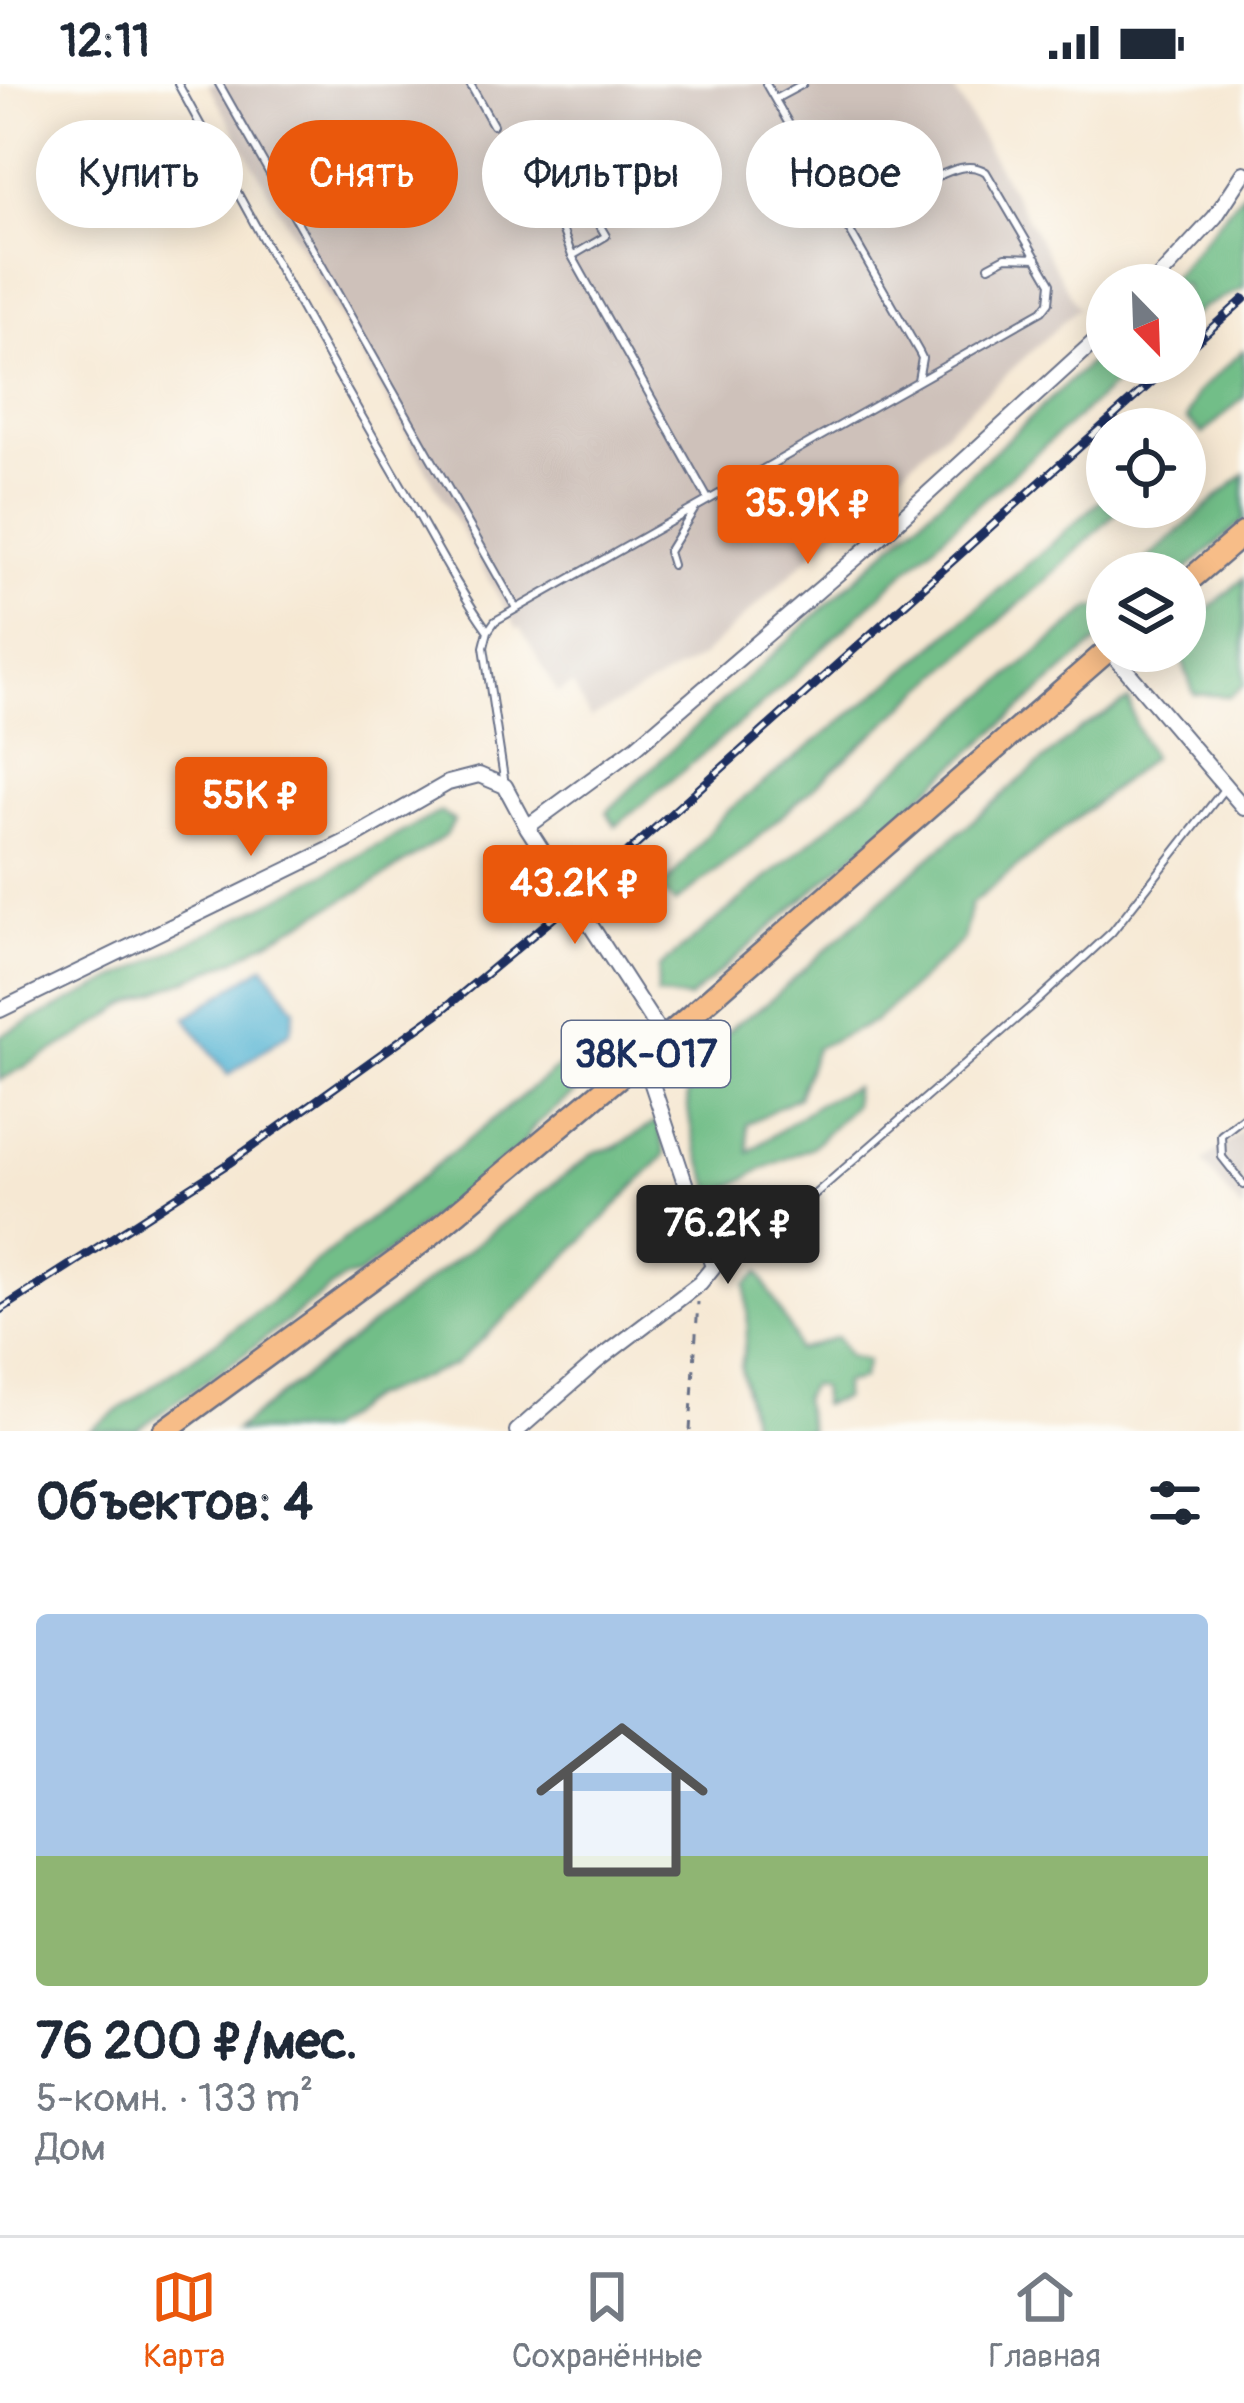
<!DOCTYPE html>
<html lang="ru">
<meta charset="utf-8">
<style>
body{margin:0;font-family:Pangolin,sans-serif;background:#f6f6f7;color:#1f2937;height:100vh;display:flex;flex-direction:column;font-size:45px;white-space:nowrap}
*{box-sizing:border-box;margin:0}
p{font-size:39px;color:#747a83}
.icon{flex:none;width:66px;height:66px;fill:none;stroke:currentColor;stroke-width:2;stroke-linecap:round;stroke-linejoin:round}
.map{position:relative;height:1347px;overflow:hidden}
.panel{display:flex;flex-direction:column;background:#fff;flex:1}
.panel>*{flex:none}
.top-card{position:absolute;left:36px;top:36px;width:1173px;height:108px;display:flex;gap:24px}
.needle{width:78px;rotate:157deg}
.fabs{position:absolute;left:1086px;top:180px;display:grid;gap:24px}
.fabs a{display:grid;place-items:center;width:120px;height:120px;border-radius:50%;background:#fff;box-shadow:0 6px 30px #0003;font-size:60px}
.price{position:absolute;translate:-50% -102px;padding:0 27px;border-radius:12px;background:#ea580c;color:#fff;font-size:39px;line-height:78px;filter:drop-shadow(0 3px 6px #0008)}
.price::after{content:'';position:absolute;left:50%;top:72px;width:36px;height:27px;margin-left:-18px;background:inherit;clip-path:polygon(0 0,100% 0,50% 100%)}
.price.current{background:#222;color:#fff}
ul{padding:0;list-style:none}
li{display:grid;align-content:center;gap:24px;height:636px;padding:0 36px}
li+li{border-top:3px solid #e0e1e3}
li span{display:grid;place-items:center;height:372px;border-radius:12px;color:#555}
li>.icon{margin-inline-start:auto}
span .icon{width:216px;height:216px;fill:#fffc;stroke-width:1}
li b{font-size:51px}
h2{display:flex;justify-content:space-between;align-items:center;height:144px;padding:0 36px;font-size:51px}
.tag{padding:0 42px;border-radius:54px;background:#fff;box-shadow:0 6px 30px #0003;font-size:42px;line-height:108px}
.tag.current{background:#ea580c;color:#fff}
.status{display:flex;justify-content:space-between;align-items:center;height:84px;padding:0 60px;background:#fff;direction:ltr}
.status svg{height:33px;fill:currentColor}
.dock{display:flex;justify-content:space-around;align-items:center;height:168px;border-top:3px solid #e0e1e3;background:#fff;font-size:33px;color:#747a83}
.dock a{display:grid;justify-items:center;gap:6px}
.dock .current{color:#ea580c}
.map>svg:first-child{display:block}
.industrial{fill:#cec1ba}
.forest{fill:#72be88;stroke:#467673;stroke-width:3}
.water{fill:#55b4d3;stroke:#387298;stroke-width:3}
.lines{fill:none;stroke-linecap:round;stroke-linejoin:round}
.service-casing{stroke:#687087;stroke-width:10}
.minor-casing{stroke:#687087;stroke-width:18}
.primary-casing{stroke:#687087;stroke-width:26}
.path{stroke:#687087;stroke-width:3;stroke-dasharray:9 9;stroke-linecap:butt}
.service{stroke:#fff;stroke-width:6}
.minor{stroke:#fff;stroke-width:14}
.primary{stroke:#f7bd88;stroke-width:21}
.rail-casing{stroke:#1b2f5e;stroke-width:9}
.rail{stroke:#fdfcf7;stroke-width:4.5;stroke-dasharray:14;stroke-linecap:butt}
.labels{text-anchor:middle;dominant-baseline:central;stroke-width:9;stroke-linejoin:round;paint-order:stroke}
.shield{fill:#fdfcf7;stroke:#5f6c8c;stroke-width:3}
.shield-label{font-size:39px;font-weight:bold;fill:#1b2f5e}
</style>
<div class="status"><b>12:11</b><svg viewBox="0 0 49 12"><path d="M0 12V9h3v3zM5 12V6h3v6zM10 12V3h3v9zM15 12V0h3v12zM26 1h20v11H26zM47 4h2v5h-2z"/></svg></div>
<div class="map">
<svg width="1244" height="1347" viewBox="0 0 1244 1347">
<rect width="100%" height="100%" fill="#fdfcf7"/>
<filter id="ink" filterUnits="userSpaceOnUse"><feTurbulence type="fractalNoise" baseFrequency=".00833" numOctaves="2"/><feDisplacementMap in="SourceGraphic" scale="24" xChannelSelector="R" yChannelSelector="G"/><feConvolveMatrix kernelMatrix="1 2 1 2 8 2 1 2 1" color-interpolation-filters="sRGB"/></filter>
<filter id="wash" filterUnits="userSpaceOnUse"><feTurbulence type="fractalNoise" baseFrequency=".004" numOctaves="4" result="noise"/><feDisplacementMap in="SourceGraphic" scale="48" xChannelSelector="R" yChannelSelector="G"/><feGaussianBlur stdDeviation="2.7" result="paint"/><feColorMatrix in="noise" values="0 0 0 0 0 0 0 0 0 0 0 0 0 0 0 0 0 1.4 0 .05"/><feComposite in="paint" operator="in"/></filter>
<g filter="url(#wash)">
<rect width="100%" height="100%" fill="#f6e8d3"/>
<path class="industrial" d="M208,0h743l127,224 -378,350 -110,61 -17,-34 -15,8 -38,-65 -3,1z
M1244,1045v84l-41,-51z"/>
<path class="forest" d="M1244,107v97l-41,19 -18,16v-38h-19z
M1107,262v17h32l-159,139 -223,207 -141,117 -9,-14c163,-160 335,-309 500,-466z
M1244,266v47l-41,37 -16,-15 10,-26z
M1244,390v46l-61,53h-43l-1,-7z
M1107,411v12h15l-76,73 -297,265 -74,58 -14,-13 63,-76 185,-146z
M1244,494v107l-14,11 -36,-2 -15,-43h6v-22z
M1107,523v24l-9,10 -409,358 -32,-4 2,-27 432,-360z
M1129,616l7,26 16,31 -181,147 -8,36 -89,82 -58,26 -18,49 -51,27 2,28 69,-48 36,-17v18l-42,42 -52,23 -45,26c-18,-44 -32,-79 -27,-127l49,-46 28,-18 135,-122 180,-154z
M440,728l14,9 -8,14 -72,48 -142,78 -106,44 -46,31 -80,44v-44l289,-143z
M594,954l20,9 -8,20 -71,58 -14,21 -162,129 -15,3 -101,77 -108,76h-46l179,-126 47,-42z
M658,1037l7,34 -138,143 -73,67 -85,33 -45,33h-90l361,-279 21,-5z
M759,1188l34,63 4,15 40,-13 11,19 19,5 -5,18 -19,4v15l-21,7 -2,-18 -10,-2 -8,14 8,32h-57l-12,-64 7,-41 -2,-42z"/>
<path class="water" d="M264,882l31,43 -4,22 -63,44 -42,-57z"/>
</g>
<g filter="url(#ink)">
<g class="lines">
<g class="service-casing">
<path id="service" d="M178,0c74,135 147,271 225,404 28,48 53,98 85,143
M219,0l297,524
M470,0l23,41
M766,0l153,268 3,6 -4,22
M775,15l28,-15
M572,172l-11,-30 29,-17 16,27 -34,20 136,243
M989,182l17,-9 31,1
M672,481l-4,-13 26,-42
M505,701l-21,-138 4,-16 7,-10 547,-310 7,-9 2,-19 -65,-111c-19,-13 -42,2 -61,10
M1244,1033l-23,18 1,22 22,28
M716,1181l38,-18 283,-246 75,-69 112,-143"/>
</g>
<g class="minor-casing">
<path id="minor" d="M1152,201l63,-68 29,-44
M1110,567l134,157
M527,743l109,-80 241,-207 230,-210
M0,926l345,-168 103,-59 31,-8 26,11 22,41 137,212
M517,1347l79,-69 104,-79 13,-16 -70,-210"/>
</g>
<g class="primary-casing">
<path id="primary" d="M1185,500l59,-51
M164,1347l258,-189 242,-203 443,-388"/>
</g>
<path class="path" d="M690,1347l8,-129"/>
<use href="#service" class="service"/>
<use href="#minor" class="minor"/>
<use href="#primary" class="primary"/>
<g class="rail-casing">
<path id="rail" d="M1185,268l59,-53
M0,1226l229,-147 211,-151 135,-112 598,-537"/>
</g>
<use href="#rail" class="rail"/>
</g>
</g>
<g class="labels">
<rect class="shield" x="562" y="937" width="168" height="66" rx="9"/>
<g class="shield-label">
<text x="646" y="970">38К-017</text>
</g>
</g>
</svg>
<div class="fabs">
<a><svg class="needle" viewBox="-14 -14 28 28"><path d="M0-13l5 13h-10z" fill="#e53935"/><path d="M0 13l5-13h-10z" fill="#747a83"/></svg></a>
<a><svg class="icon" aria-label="locate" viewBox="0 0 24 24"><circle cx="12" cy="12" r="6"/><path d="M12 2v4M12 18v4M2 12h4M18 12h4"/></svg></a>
<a><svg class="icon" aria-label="layers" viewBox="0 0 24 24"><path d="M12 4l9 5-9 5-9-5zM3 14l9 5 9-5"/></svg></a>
</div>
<b class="price" style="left:808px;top:483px">35.9K ₽</b>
<b class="price" style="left:251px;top:775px">55K ₽</b>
<b class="price" style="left:575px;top:863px">43.2K ₽</b>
<b class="price current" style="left:728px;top:1203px">76.2K ₽</b>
<div class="top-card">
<a class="tag">Купить</a>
<a class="tag current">Снять</a>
<a class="tag">Фильтры</a>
<a class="tag">Новое</a>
</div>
</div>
<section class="panel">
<h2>Объектов: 4<svg class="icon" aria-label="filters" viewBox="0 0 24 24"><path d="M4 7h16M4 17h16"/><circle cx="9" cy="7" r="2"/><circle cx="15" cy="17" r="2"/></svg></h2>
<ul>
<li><span style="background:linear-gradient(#a9c7e8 65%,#8fb573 0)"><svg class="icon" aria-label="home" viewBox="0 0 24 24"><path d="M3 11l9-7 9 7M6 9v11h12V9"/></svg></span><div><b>76 200 ₽/мес.</b><p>5-комн. · 133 m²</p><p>Дом</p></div></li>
</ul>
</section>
<nav class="dock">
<a class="current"><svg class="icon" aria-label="map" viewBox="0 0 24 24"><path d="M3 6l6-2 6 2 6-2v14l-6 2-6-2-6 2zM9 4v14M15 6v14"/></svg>Карта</a>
<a><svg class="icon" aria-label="saved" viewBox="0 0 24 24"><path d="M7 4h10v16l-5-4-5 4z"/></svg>Сохранённые</a>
<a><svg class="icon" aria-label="home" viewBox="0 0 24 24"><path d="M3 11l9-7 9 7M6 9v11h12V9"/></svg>Главная</a>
</nav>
